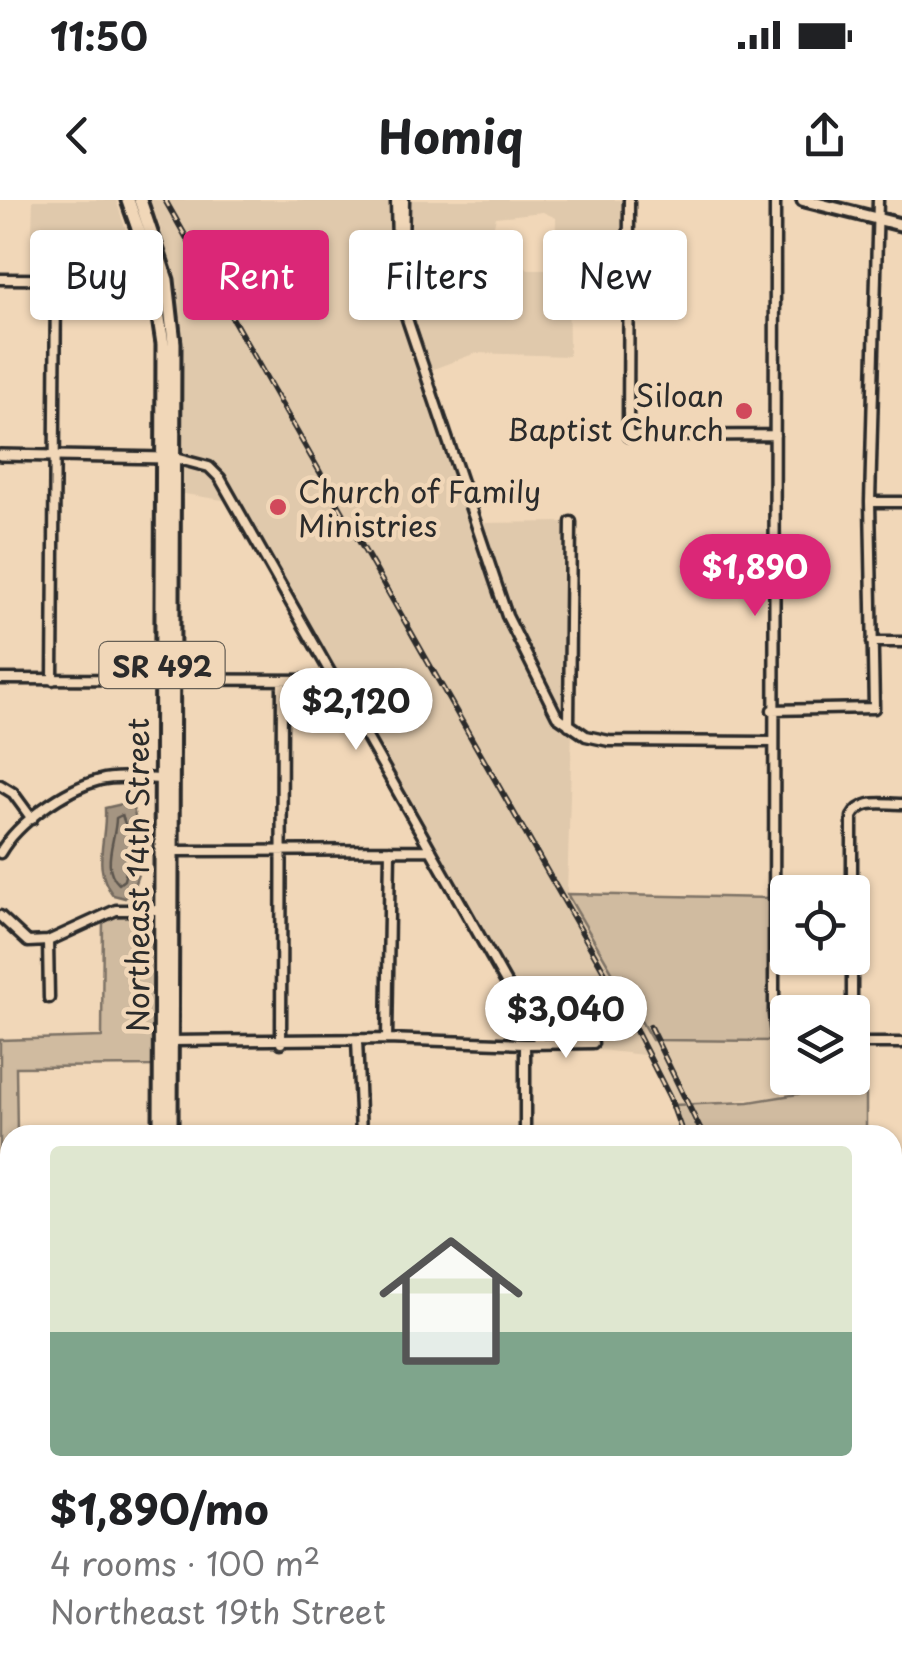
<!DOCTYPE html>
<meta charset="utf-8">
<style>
body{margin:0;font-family:"Playpen Sans",sans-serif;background:#f2f2f2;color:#202124;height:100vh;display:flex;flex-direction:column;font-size:38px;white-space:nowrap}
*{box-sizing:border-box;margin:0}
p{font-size:32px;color:#757577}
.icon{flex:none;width:55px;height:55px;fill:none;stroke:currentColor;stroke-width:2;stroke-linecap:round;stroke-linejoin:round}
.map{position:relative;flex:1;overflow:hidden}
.details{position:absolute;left:0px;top:925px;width:902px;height:552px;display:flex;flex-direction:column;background:#fff;border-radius:30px 30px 0 0;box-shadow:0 2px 8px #0004}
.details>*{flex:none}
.guide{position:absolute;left:30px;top:30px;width:842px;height:90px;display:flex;gap:20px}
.tools{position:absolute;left:770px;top:675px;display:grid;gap:20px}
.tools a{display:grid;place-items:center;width:100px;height:100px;border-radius:10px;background:#fff;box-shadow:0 2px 8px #0004;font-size:50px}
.price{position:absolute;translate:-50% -85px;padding:0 22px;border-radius:35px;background:#fff;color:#222;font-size:32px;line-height:65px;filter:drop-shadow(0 2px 5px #0008)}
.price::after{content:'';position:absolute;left:50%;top:60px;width:30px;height:22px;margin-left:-15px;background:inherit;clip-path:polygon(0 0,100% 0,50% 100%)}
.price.current{background:#db2777;color:#fff}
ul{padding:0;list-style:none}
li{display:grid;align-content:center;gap:20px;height:530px;padding:0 50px}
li+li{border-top:2px solid #e0e0e0}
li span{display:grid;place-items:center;height:310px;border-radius:10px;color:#555}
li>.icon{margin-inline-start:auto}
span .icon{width:180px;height:180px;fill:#fffc;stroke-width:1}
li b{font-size:42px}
.pill{padding:0 35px;border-radius:10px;background:#fff;box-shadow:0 2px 8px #0004;font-size:35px;line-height:90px}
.pill.current{background:#db2777;color:#fff}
.status{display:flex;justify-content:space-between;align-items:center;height:70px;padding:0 50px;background:#fff;direction:ltr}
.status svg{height:28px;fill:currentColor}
header{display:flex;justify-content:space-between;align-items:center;height:130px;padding:0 50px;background:#fff;font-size:45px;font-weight:700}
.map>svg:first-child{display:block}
.built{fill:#e0c9ac;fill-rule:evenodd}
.green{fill:#d0bba0;stroke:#7e7366;stroke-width:2.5}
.water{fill:#a59582;stroke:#746b5f;stroke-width:2.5}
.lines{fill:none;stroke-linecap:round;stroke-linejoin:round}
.shore{stroke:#5c554e;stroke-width:2.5}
.minor-casing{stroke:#2b2b2b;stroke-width:15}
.tertiary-casing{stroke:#2b2b2b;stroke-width:16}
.secondary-casing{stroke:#2b2b2b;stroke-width:18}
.primary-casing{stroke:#2b2b2b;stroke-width:19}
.minor{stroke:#f1d7b8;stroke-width:8}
.tertiary{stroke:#f1d7b8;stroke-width:9}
.secondary{stroke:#f1d7b8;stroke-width:10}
.primary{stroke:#f1d7b8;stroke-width:11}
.rail-casing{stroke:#2b2b2b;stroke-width:6}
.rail{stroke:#f1d7b8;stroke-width:2.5;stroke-dasharray:8;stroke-linecap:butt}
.poi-dot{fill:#d1495b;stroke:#f1d7b8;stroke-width:4}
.labels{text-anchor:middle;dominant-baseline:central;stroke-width:9;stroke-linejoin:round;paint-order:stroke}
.shield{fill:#f1d7b8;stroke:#665f55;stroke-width:2.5}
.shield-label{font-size:28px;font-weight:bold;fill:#2b2b2b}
.poi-label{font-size:30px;fill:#2b2b2b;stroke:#f1d7b8;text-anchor:end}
.street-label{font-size:30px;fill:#2b2b2b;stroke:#f1d7b8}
</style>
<div class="status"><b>11:50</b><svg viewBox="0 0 49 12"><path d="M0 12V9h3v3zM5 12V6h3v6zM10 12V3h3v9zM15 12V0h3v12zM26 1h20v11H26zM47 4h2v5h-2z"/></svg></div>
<header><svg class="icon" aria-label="back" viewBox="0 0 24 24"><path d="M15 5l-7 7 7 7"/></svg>Homiq<svg class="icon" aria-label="share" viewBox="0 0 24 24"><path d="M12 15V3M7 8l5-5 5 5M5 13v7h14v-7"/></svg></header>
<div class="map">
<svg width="902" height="1477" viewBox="0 0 902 1477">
<rect width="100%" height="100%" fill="#f1d7b8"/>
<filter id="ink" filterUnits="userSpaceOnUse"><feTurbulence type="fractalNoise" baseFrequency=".01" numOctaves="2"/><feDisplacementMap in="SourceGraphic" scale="20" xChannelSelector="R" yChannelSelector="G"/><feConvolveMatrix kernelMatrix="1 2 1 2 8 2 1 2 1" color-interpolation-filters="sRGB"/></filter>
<g filter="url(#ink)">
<path class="built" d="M33,0h83l25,76h-29l-1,-40 -79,-2z
M147,0h245v84l95,290 57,129 10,15 18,13 -5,163 85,146 123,1 7,11v45l-109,8 -21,-49 -94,-11 38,2v-7l-54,-3 -318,-560 -13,-13 -33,-8 -1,-153 -18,-80z
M408,0h217l-1,56h-56l1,100 -93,-3 -48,18 -22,-72zM543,12l13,6 -1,51h-27l-8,-9 -11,-2 -15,-33 2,-8z
M178,263l29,7 22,31 -51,-8z
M567,322l-2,195 -14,-17 -40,-85 -33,-92z"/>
<path class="green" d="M567,694l202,4 1,116 5,27 -123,-1z
M157,713l-1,153 -140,1 1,68h-7v19h-10v-114l102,-3 1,-119z
M816,891l50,3v41h-181l-12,-30 76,-3z
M567,1468h137l5,9h-142z"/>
<path class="water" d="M131,602c9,29 18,71 -6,96l-12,-3c-22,-29 -6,-54 -8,-87z"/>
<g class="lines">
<path class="shore" d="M122,615l10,30 -8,35 -5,4c-19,-17 -3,-44 -3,-66z"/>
<g class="minor-casing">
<path id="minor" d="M396,0l2,92 109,324 50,100 29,20 23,5 163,1
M629,0l-1,236 147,-1
M775,0l-1,814 2,22 12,6
M0,79l167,1
M402,95l2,-95
M175,258l34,9 11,11 319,563
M870,302h32
M872,442h30
M0,479l336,1
M53,480l3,-401
M772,510l102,-2 -4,-206 8,-302
M569,525l2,-203
M0,585l13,8 19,26
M170,651l261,-1
M0,653c18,-31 65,-64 100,-73 19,-5 44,-1 63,-1
M852,692v-75c10,-19 31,-13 50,-13
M0,716l28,26 20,-1 68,-31h47
M48,741l1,57
M852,758v54
M852,832l1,11h49
M387,839l3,-189
M357,840l4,95
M170,841l217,-2 138,5
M281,843l1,-363
M525,935v-91l68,-1
M892,1042h10
M0,1143l10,1
M892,1203h10
M0,1250h10
M0,1354l10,-1
M410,1468v9
M63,1477v-9
M515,1477l1,-9"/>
</g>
<g class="tertiary-casing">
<path id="tertiary" d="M0,255l167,3"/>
</g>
<g class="secondary-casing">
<path id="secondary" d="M803,0l99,25"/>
</g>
<g class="primary-casing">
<path id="primary" d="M128,0l23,66 12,78 -3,791
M140,0l27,80 7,63 -3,792
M157,1477v-9
M169,1477v-9"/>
</g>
<use href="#minor" class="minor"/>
<use href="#tertiary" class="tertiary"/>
<use href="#secondary" class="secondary"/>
<use href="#primary" class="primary"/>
<g class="rail-casing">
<path id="rail" d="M165,0l456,801 49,97 13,37
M650,827l53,108
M789,1468l2,9"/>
</g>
<use href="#rail" class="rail"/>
</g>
</g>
<g class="poi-dot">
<circle cx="744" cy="211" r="10"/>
<circle cx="278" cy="307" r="10"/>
</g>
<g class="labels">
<rect class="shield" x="99.5" y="442" width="125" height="46" rx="8"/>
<g class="shield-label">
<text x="162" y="465">SR 492</text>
</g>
<g class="poi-label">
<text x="724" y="194">Siloan<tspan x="724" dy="34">Baptist Church</tspan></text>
<text x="298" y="290" text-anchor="start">Church of Family<tspan x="298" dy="34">Ministries</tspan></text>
</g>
<g class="street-label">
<text transform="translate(136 675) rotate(-90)">Northeast 14th Street</text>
</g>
</g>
</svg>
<div class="tools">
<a><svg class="icon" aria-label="locate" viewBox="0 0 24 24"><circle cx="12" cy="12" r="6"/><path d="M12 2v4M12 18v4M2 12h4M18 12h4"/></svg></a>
<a><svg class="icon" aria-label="layers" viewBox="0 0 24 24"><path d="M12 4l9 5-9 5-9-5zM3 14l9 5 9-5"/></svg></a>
</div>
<b class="price current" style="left:755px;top:419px">$1,890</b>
<b class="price" style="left:356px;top:553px">$2,120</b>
<b class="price" style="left:566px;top:861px">$3,040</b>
<div class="guide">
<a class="pill">Buy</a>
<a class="pill current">Rent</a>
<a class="pill">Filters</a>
<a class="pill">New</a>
</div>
<section class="details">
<ul>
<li><span style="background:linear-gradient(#dfe7d0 60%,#7fa58c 0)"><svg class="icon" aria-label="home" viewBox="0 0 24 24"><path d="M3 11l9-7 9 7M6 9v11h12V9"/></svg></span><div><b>$1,890/mo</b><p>4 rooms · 100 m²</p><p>Northeast 19th Street</p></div></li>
</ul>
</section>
</div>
